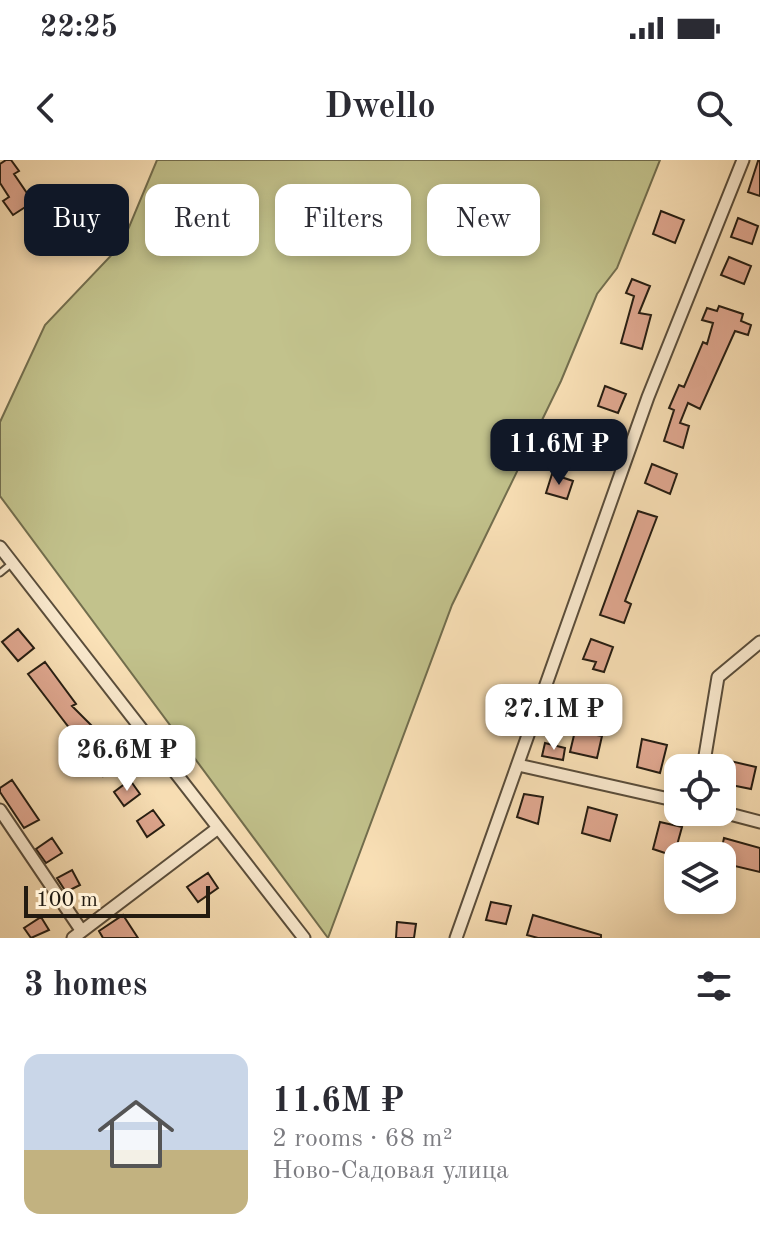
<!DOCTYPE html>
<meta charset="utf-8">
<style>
body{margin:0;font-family:"Old Standard TT",serif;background:#f7f7f7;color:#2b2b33;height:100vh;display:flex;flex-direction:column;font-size:30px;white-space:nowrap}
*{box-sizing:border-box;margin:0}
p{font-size:26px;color:#7c7c81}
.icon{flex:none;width:44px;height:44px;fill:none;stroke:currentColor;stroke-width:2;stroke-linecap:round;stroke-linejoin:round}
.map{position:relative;height:778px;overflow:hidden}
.details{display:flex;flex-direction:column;background:#fff;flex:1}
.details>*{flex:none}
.banner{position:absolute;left:24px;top:24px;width:712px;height:72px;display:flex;gap:16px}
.tools{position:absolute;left:664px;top:594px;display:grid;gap:16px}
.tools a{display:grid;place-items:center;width:72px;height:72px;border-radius:16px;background:#fff;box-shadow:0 4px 12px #0003;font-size:40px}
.scale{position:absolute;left:24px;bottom:20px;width:186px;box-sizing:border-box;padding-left:8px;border:4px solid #231b11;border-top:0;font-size:22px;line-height:28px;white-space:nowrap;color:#231b11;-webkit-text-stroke:6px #fcecd1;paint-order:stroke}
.price{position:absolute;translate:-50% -68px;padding:0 18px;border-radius:16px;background:#fff;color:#222;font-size:26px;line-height:52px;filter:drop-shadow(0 2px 4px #0008)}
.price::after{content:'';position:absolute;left:50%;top:48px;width:24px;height:18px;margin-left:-12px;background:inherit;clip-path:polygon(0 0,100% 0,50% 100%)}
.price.selected{background:#111827;color:#fff}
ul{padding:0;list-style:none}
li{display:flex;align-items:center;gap:24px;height:200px;padding:0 24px}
li span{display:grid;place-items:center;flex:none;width:224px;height:160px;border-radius:16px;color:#555}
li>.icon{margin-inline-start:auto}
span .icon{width:96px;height:96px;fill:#fffc;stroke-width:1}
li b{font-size:34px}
h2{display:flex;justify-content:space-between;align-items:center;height:96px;padding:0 24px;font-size:34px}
.chip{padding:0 28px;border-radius:16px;background:#fff;box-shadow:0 4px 12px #0003;font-size:28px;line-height:72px}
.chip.selected{background:#111827;color:#fff}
.status{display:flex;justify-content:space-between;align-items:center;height:56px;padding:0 40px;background:#fff;direction:ltr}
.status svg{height:22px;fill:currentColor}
header{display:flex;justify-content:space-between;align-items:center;height:104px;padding:0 24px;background:#fff;font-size:36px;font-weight:800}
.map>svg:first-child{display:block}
.green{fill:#c2c28c;stroke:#726e4e;stroke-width:2}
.building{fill:#e2a992;stroke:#231b11;stroke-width:2}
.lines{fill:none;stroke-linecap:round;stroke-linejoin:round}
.service-casing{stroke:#594d3b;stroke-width:9}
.minor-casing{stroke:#594d3b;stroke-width:15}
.service{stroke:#fcecd1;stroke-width:5}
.minor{stroke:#fcecd1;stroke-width:11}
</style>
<div class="status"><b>22:25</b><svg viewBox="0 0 49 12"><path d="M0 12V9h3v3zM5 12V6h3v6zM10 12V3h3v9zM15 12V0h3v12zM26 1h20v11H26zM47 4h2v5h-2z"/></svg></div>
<header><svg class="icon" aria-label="back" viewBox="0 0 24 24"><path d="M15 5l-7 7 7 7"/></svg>Dwello<svg class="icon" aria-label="search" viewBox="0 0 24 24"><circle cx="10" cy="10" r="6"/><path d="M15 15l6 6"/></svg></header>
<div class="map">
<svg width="760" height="778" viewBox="0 0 760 778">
<rect width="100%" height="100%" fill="#fbe2b8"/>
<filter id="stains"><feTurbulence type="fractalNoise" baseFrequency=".0025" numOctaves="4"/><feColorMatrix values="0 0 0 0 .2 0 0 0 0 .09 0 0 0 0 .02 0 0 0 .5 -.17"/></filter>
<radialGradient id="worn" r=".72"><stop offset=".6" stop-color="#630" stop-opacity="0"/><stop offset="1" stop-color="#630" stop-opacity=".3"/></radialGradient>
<path class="green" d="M157,0h503l-43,108 -20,26 -36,87 -109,224 -124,333 -328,-442v-74l45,-97 77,-81z"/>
<path class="building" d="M6,0h5l8,11 -5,3 19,28 -20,13 -10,-14 6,-4 -9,-14v-19z
M758,1h2v35l-12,-4z
M661,51l23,9 -9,23 -22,-9z
M738,58l20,8 -6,18 -21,-7z
M729,97l22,9 -7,18 -23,-9z
M632,119l18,7 -11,27 12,2 -9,34 -21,-6 13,-47 -8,-3z
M719,146l24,8 -2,7 10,4 -3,10 -13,-4 -35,78 -12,-6 -8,20 9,3 -6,22 -19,-7 10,-31 -5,-2 10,-23 5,2 19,-45 4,2 6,-21 -11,-3 5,-12 10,3z
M605,226l21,8 -8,19 -20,-7z
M590,263l31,13 -3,10 -12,-3 -7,21 -21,-8z
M652,304l25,10 -7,20 -25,-11z
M552,314l21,7 -6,18 -21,-6z
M638,351l19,6 -32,84 6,3 -7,19 -24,-8z
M18,469l16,19 -16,13 -16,-19z
M591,479l22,8 -9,25 -11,-3 3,-7 -13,-3z
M45,502l31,42 -4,2 22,22 -14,14 -52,-68z
M575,571l27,5 -5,22 -27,-6z
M642,579l25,6 -7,28 -23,-6z
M545,583l20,5 -2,12 -21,-4z
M106,587l13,18 -16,11 -13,-18z
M730,601l26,6 -5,22 -25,-5z
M12,620l27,40 -15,8 -24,-36v-4z
M130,620l10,14 -16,12 -10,-14z
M524,634l19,3 -5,27 -21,-7z
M588,647l29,8 -7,26 -28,-8z
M153,650l11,15 -17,12 -10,-16z
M660,662l22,5 -8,29 -21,-7z
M52,678l10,15 -16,10 -10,-14z
M724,678l36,10v24l-38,-9 -2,-7z
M72,710l8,15 -14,7 -9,-14z
M208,713l10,15 -20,14 -11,-15z
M491,742l20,4 -5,18 -20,-4z
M123,755l15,23h-35l-4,-7z
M533,755l68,20v3h-63l-11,-3z
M41,757l8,13 -18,8 -7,-10z
M397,762l19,2 -2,14h-18z"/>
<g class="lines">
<g class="service-casing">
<path id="service" d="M0,413l11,-9"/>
</g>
<g class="minor-casing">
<path id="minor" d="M0,387l304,391
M518,605l160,36
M703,608l15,-91 42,-35
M0,650l81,120
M722,652l38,10
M73,778l145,-110
M456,778l192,-541 95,-237"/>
</g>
<use href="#service" class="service"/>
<use href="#minor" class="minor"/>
</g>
<rect width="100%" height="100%" filter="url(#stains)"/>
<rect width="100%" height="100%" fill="url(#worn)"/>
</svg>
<div class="tools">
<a><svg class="icon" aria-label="locate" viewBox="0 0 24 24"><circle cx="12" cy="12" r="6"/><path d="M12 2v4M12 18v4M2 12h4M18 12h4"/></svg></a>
<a><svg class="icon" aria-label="layers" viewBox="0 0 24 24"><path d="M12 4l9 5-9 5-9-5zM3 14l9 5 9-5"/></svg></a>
</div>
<div class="scale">100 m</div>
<b class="price selected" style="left:559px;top:327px">11.6M ₽</b>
<b class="price" style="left:554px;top:592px">27.1M ₽</b>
<b class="price" style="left:127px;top:633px">26.6M ₽</b>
<div class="banner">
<a class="chip selected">Buy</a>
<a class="chip">Rent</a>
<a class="chip">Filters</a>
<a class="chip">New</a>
</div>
</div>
<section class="details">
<h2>3 homes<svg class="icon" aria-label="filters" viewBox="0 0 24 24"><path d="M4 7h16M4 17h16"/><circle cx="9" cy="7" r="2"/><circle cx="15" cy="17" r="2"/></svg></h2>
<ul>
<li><span style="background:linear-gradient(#c9d6e8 60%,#c2b280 0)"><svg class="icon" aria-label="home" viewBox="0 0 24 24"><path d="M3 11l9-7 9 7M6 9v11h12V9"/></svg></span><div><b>11.6M ₽</b><p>2 rooms · 68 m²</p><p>Ново-Садовая улица</p></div></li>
</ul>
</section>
